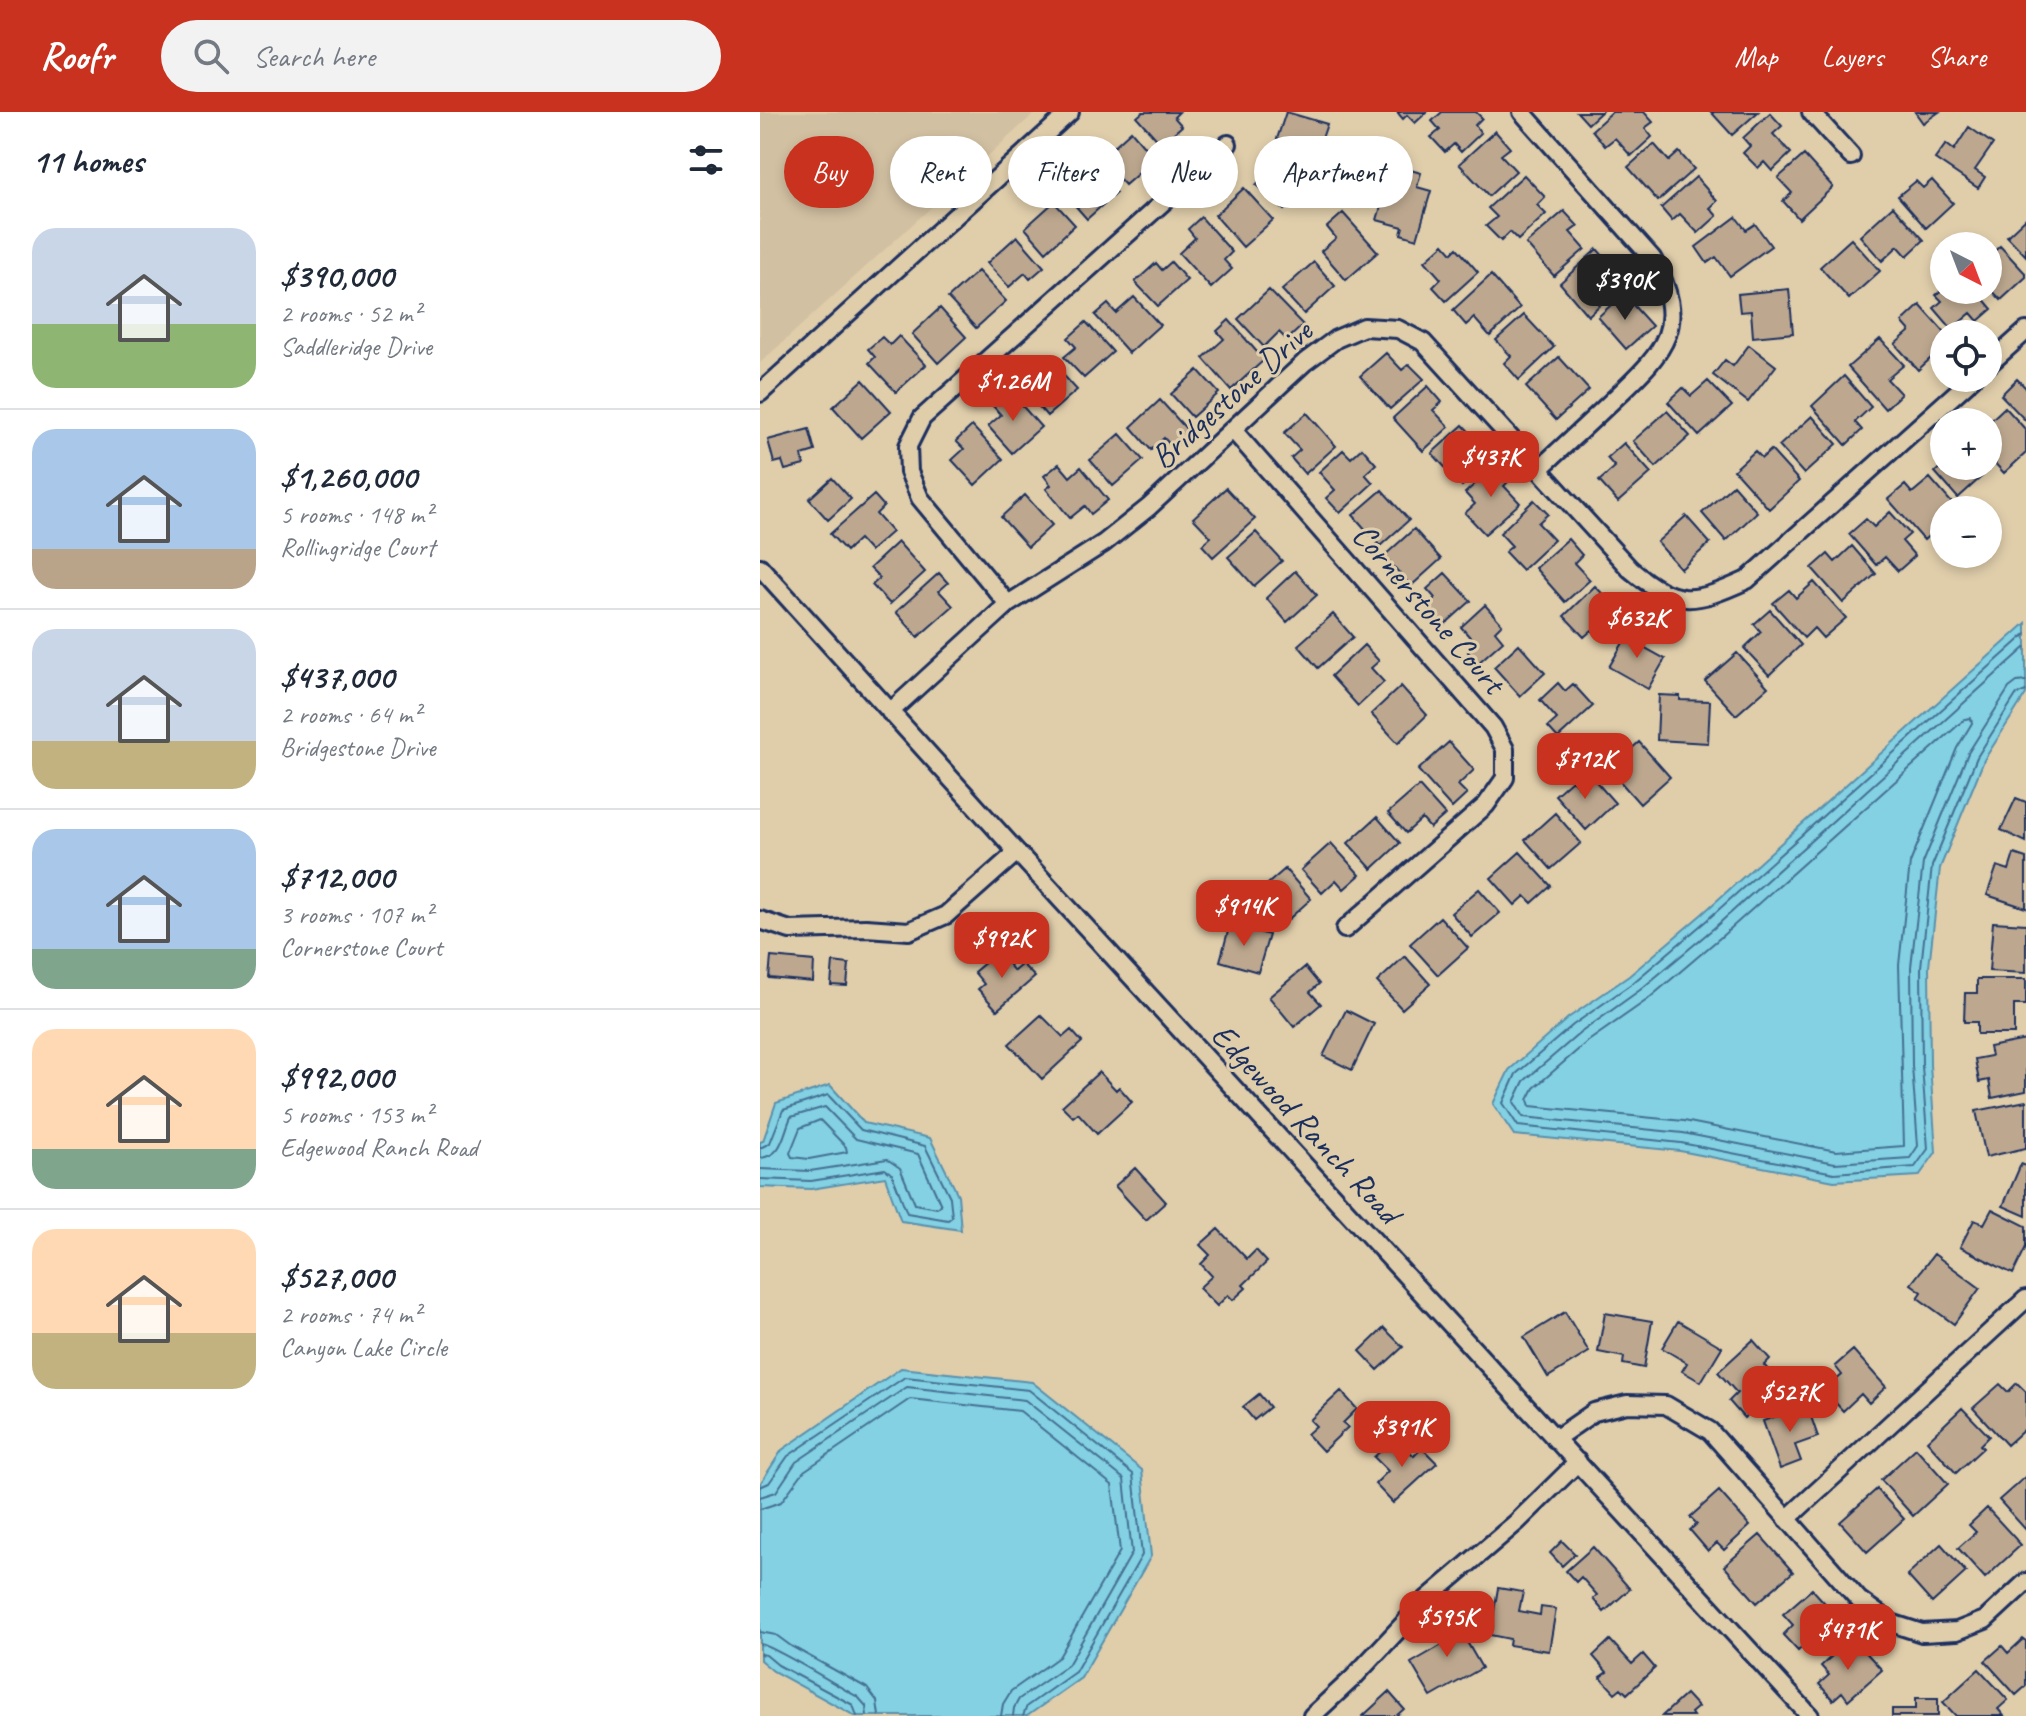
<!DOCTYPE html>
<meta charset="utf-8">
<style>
body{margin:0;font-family:Caveat,sans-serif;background:#f2f2f3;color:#1f2937;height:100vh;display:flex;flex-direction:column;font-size:30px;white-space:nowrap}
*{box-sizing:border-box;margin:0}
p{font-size:26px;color:#747a83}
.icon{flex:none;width:44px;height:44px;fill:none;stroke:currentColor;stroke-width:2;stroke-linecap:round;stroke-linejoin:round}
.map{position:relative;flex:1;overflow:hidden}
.sheet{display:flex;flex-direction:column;background:#fff;width:760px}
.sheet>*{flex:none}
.top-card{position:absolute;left:24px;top:24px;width:760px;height:72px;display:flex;gap:16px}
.needle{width:52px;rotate:138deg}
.tools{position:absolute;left:1170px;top:120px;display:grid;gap:16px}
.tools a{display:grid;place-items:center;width:72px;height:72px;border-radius:50%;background:#fff;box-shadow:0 4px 12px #0003;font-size:40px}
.price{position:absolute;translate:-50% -68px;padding:0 18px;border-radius:16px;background:#c8321e;color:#fff;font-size:26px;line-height:52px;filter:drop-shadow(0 2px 4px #0008)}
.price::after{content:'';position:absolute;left:50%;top:48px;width:24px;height:18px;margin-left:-12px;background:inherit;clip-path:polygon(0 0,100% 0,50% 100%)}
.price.on{background:#222;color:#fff}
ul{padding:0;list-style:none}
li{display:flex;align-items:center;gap:24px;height:200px;padding:0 32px}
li+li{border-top:2px solid #e0e1e3}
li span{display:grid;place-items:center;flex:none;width:224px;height:160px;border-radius:24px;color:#555}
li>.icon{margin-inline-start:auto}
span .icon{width:96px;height:96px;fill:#fffc;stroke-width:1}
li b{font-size:34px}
h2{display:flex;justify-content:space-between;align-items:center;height:96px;padding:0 32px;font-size:34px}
.tag{padding:0 28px;border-radius:36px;background:#fff;box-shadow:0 4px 12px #0003;font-size:28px;line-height:72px}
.tag.on{background:#c8321e;color:#fff}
header{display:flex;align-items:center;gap:48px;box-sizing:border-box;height:112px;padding:0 40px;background:#c8321e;color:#fff}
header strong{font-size:38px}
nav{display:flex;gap:44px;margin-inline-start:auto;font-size:28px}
.search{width:560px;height:72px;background:#f2f2f3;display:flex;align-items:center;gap:20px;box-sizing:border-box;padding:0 28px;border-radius:44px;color:#747a83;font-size:30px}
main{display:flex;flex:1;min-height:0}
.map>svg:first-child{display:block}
.built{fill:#d2c0a2}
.water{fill:#83d1e2;stroke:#5990ad;stroke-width:2}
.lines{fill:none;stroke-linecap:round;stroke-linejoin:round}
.shore{stroke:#457093;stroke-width:2}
.building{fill:#bda88f;stroke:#1b2f5e;stroke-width:2}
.minor-casing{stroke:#1b2f5e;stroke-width:22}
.minor{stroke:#e0ceab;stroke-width:16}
.labels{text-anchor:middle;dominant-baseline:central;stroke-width:6;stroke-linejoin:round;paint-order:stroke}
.street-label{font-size:34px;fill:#1b2f5e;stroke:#e0ceab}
</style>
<header>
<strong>Roofr</strong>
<div class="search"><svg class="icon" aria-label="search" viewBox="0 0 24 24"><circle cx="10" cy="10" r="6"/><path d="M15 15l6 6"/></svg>Search here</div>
<nav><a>Map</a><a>Layers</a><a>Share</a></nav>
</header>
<main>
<section class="sheet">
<h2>11 homes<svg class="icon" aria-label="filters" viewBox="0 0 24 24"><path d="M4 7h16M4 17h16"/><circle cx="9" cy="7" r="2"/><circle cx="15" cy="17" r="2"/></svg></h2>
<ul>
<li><span style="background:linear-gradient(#c9d6e8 60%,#8fb573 0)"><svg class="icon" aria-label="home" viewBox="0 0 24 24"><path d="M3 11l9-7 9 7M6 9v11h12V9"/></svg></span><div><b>$390,000</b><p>2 rooms · 52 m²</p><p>Saddleridge Drive</p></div></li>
<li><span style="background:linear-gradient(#a9c7e8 75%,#b9a48a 0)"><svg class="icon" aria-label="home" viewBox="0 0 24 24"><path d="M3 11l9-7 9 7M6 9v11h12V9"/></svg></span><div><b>$1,260,000</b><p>5 rooms · 148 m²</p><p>Rollingridge Court</p></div></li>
<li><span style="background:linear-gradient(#c9d6e8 70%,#c2b280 0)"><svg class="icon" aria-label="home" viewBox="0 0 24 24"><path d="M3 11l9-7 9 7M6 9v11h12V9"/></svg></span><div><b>$437,000</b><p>2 rooms · 64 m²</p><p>Bridgestone Drive</p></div></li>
<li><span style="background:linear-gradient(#a9c7e8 75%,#7fa58c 0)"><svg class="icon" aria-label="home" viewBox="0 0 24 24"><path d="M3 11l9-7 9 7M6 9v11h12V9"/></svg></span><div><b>$712,000</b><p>3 rooms · 107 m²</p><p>Cornerstone Court</p></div></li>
<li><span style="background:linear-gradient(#ffd9b3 75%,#7fa58c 0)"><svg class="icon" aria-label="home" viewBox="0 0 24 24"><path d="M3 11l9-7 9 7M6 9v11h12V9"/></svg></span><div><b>$992,000</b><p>5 rooms · 153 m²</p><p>Edgewood Ranch Road</p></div></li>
<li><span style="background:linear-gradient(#ffd9b3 65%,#c2b280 0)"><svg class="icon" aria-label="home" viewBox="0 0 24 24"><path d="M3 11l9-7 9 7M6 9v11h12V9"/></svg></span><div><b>$527,000</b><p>2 rooms · 74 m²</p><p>Canyon Lake Circle</p></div></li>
</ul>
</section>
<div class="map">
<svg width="1266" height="1604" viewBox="0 0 1266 1604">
<rect width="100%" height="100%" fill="#e0ceab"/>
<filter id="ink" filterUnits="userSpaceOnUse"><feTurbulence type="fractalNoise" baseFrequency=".0125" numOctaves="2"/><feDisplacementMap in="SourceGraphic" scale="16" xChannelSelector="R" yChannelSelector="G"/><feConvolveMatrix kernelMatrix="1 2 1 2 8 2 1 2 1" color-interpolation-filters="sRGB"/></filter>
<g filter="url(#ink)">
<path class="built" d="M0,0h276l-276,251z"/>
<path class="water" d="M1266,511v71l-42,66 -44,108 -11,99 1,98 6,87 -17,24 -85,5 -154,-30 -166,-16 -21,-31 16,-34 59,-52 61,-42 73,-62z
M70,973l34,38 66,15 28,57 3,35 -60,-9 -16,-44 -74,12 -51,-2v-45l3,-1 13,-38z
M141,1256l131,14 110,88 9,86 -70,122 -54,38h-172l-82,-45 -13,-11v-176l22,-34z"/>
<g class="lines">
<path class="shore" d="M1266,522l-319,286 -73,62 -61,43 -57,49 -13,29 15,23 163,17 153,30 81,-6 13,-18 -6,-83 -1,-99 11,-101 45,-109 39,-62 10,-4
M1266,535l-312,281 -74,62 -60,43 -56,48 -10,21 9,15 160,16 152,30 75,-5 8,-12 -6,-80 -1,-99 12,-104 45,-110 41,-65 8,-6 9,-1
M1211,606l1,5 -15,25 -47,115 -11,102 5,181 -68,5 -152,-30 -154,-15 -2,-6 6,-12 53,-46 60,-42 74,-63 244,-218z
M60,1008l26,27 1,5 -38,7 -17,-2 -2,-4 10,-25z
M0,1036l10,-5 13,-33 45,-15 33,35 64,16 25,51 2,20 -4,3 -41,-7 -15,-39 -7,-5 -74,12 -51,-2
M0,1046c23,-2 23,-24 31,-41l34,-10 31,32 62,15 23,51 -4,3 -22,-4 -15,-36 -13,-9 -77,12 -50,-2
M0,1375l9,-4 19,-27 117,-79 124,13 104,84 9,81 -67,117 -48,34 -4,10
M0,1385l16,-5 20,-30 111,-75 118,13 99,79 8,74 -64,112 -49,34 -5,9 -1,8
M0,1397l21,-7 23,-31 106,-72 110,12 92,74 8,66 -61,106 -48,34 -8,13 -2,12
M0,1520l16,3 15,11 76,42 10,13 2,15
M0,1532c12,1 81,44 98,53l8,9 1,10
M0,1542l6,1 12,10 75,40 4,11"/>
</g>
<path class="building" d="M383,0h36l-5,5 8,9 -8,7 7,9 -12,11 -32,-36z
M526,0l41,12 -10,29 -40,-14z
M637,0h30l-12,11 -8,-8 -4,4z
M682,0h34l6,6 -7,7 6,8 -20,19 -7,-8 -9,8 -14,-15 9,-7 -8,-9z
M817,0h24l-13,12z
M852,0h32l9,10 -8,6 7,9 -21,19 -16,-18 -10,8 -13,-16z
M951,0h47l-26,23z
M1155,0h24l-16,11z
M1010,1l12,13 -9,8 18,19 -19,18 -8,-9 -6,6 -15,-15 7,-7 -7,-8z
M1209,15l24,17 -18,26 10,7 -7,11 -43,-29 11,-15 8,6z
M371,19l24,28 -30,26 -24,-27z
M735,19l15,17 -9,7 15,16 -27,25 -30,-32z
M894,32l15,17 10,-9 15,17 -36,32 -30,-34z
M1044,43l29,32 -34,32 -16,-18 9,-8 -14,-15z
M633,53l28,8 -4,14 14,4 -14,48 -16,-5 2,-7 -26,-7z
M528,54l20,18 -24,26 -28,-25 14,-16 9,7z
M333,55l23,26 -29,26 -23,-26z
M764,63l21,22 -8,8 9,9 -28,26 -8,-8 -9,9 -15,-15 11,-9 -9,-9z
M936,65l21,24 -7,7 7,8 -19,17 -18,-19 -8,7 -11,-13z
M1172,68l21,23 -27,25 -28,-32 18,-15 7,7z
M484,76l29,32 -30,27 -28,-32z
M294,90l21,23 -29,27 -21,-24z
M1133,94l31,34 -17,16 -9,-10 -16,15 -22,-25z
M804,99l14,15 -8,6 15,17 -31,27 -28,-32z
M583,101l35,39 -32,28 -25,-29 15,-13 -9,-11z
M441,105l31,35 -8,8 8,9 -21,19 -32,-35 16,-15 -7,-9z
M976,105l10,13 9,-6 16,22 -41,30 -14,-19 -9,6 -11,-16z
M1266,106v38l-19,-20z
M257,124l27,31 -14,12 -5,-6 -16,14 -22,-24z
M1091,127l29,32 -31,28 -29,-32z
M684,132l8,9 5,-5 21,24 -32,29 -13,-14 8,-8 -16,-18z
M1240,134l26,28v3l-25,23 -13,-14v-29z
M837,137l14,16 -8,7 15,16 -30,28 -28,-33z
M411,150l16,18 -29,26 -23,-24 21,-19 6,7z
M554,150l21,24 -31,28 -22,-24z
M218,159l28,30 -30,27 -28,-30z
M731,163l29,33 -30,28 -16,-18 -8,7 -13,-15z
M1184,176v2h32l16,19 -14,12 -7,-8 -19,16 -18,-21 8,-7 -6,-6z
M1029,177l4,44 -40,4 -2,-26 -11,1 -2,-18z
M509,178l34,35 -16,15 -8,-8 -15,15 -26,-28z
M863,182l29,32 -26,23 -28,-32z
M374,185l26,28 -31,28 -34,-38 13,-11 8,9z
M1160,193l26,29h-2v12l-26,24 -23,-26 15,-13 -8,-9z
M180,196l26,29 -28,26 -26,-29z
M764,203l30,32 -35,33 -15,-17 7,-7 -15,-16z
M469,208l35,40 -33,30 -28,-32 21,-19 -7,-8z
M326,210l27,30 -29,26 -20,-21 12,-10 -8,-9z
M139,224l27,29 -30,27 -27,-29 6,-6 -7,-8 14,-12 8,8z
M1120,227l24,26 -17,14 14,15 -16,15 -37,-42z
M989,233l27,21 -28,36 -35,-27 12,-15 8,6z
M626,241l16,17 7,-6 15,15 -34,30 -30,-33z
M799,245l30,33 -33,30 -30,-33z
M296,255l21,23 -30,26 -20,-23z
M438,258l21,23 -27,24 -21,-23z
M1084,264l27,31 -16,15 7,8 -16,15 -34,-39z
M1257,267l9,9v33l-25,-26z
M103,268l28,31 -30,27 -28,-31z
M948,269l24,25 -33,30 -31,-34 15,-14 8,8z
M668,274l14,16 -9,8 16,17 -26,24 -30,-33z
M250,280l31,35 -29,26 -24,-27 13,-11 -8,-9z
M400,288l30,33 -17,15 -9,-10 -13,12 -20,-23z
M1245,295l21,23v23l-22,20 -16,-17v-33z
M907,299l23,25 -34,31 -23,-26z
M547,301l29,33 -31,28 -14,-16 9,-8 -16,-17z
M1052,304l25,28 -33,30 -25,-28z
M703,313l15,16 -9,8 15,17 -22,20 -30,-33z
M212,314l31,33 -28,26 -23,-25 12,-11 -8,-8z
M49,317l6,22 -13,4 2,10 -19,5 -3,-9 -8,2 -6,-23z
M360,322l23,26 -30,26 -23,-26z
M864,331l27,30 -33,29 -19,-21 16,-14 -8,-9z
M602,336l14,16 -11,10 8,9 -33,30 -14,-15 9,-8 -16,-18 24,-22 8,8z
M1011,338l28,31 -30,28 -35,-39 21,-19 7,7z
M738,351l14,15 -8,8 16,17 -35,31 -20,-21 10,-9 -10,-11z
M299,352l11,13 11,-10 27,33 -17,14 -6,-8 -15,12 -24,-29 5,-4 -7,-9z
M1184,352v2h44l2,3 -32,29 -23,-26z
M72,366l19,21 -23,21 -19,-21z
M1170,366l28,32h-14v12l-20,18 -36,-41 17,-14 7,8z
M973,373l24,27 -31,29 -24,-28z
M466,376l29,31 -42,38 -11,-12 9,-8 -18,-19z
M622,378l27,30 -29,26 -27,-31z
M114,383l10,11 -8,8 16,18 -22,19 -11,-12 -13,12 -16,-17z
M265,383l27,30 -24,22 -27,-30z
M774,388l14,14 -10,9 16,17 -32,30 -17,-18 7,-6 -12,-13z
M1130,400l20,22 -8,7 13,15 -17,15 -13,-14 -9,8 -27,-31 17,-15 8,8z
M926,404l24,27 -29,26 -24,-27z
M654,417l27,30 -30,27 -27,-30z
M496,420l26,29 -28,25 -26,-29z
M808,427l14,16 -8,8 16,17 -25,22 -30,-34z
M138,430l27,30 -35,32 -18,-19 8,-7 -10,-10z
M1092,434l24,28 -33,29 -31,-35 16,-14 7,8z
M535,459l22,24 -30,27 -21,-24z
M179,461l9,10 -9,8 14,15 -35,31 -22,-25z
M685,461l26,28 -27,24 -17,-19 8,-8 -8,-9z
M1054,470l32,36 -23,20 -9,-10 -10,10 -31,-35 16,-13 7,8z
M835,474l30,31 -23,23 -10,-10 -8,7 -20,-21z
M725,493l17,19 -7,7 8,10 -25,22 -10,-11 8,-8 -15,-17z
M1010,498l31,35 -32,30 -25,-27 17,-16 -7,-8z
M573,502l20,23 -35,31 -20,-23z
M871,517l16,8 -5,9 23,13 -17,30 -39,-22z
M759,532l26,29 -25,23 -26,-29z
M604,533l15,16 -8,7 13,14 -26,24 -27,-30z
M977,541l31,34 -32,28 -31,-34z
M798,571l7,8 8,-7 20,22 -35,32 -10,-11 9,-8 -17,-19z
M641,574l26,29 -29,28 -27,-29z
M899,583l21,1v4l30,1 -2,42 -51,-3z
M689,630l25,28 -16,15 9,9 -15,14 -34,-38z
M879,630l31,35 -30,27 -31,-35z
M831,664l24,27 -29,27 -31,-35 17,-15 7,7z
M659,674l26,29 -15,13 -8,-9 -16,14 -18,-20z
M1256,686l10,4v40l-25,-12z
M795,701l26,30 -30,26 -26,-29z
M617,705l23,26 -28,26 -24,-26z
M571,731l29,32 -16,14 -8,-9 -14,13 -21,-23z
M760,740l31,34 -19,17 -7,-7 -10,9 -24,-27z
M1254,742l12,4v50l-39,-13 10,-29 12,4z
M525,757l26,30 -29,26 -27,-30z
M719,777l21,24 -28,24 -21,-24z
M680,805l28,31 -30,27 -28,-31z
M1233,810l33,2v49l-37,-2z
M470,812l39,11 -11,37 -38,-11z
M238,840l16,19 8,-7 13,13 -38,33 -19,-21 6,-5 -10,-12z
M645,844l25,28 -28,25 -25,-27z
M11,845l43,4 -1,21 -44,-4z
M73,850l16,2 -2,22 -16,-1z
M545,855l14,17 -9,8 11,12 -27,23 -25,-30z
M1217,867h49v26h-12v29h-37v-12h-13l1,-29h12z
M586,898l28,14 -22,46 -29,-14z
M281,903l22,22 8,-7 11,12 -40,37 -33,-35z
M1266,928v51l-34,7 -3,-18 -10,2 -4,-23 16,-3 -2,-9z
M339,960l17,18 3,-3 13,15 -35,32 -19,-21 -5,4 -11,-11z
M1266,989v47l-40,9 -10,-46z
M1261,1052l5,2v50l-23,-10z
M375,1056l31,34 -20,18 -31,-34z
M1232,1097l34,17v21l-13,27 -53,-27 14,-27 10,4z
M458,1117l29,30 9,-9 11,12 -24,23 3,3 -13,12 -5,-5 -11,11 -18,-18 13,-12 -11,-12 9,-9 -10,-10z
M1174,1142l46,34 -26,36 -36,-26 4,-6 -11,-8z
M805,1200l24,40 -41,25 -24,-40z
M845,1201l47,8 -8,47 -21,-4 1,-7 -26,-5z
M918,1209l44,26 -21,35 -19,-11 5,-8 -25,-15z
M624,1216l19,19 -25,23 -18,-19z
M993,1228l17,19 -6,6 17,20 -37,33 -15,-17 8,-8 -19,-21z
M1093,1238l33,37 -17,16 -8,-9 -18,17 -19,-21 18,-15 -7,-9z
M1257,1271l9,9v36l-19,17 -34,-37 27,-24 8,8z
M581,1279l16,18 -14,14 5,4 -25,24 -16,-17 9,-8 -6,-6z
M499,1282l11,13 -16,13 -11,-13z
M1047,1293l11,32 -23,8 6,16 -21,8 -17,-48z
M1202,1296l27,28 -9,9 3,3 -27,25 -29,-32z
M636,1325l18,19 8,-8 15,15 -44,40 -18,-19 13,-13 -14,-14z
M1156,1336l32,36 -35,32 -32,-36z
M1266,1364v54l-27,-30z
M1117,1377l27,30 -37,33 -27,-30z
M959,1379l31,35 -26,24 -7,-7 -9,8 -18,-21 7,-6 -7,-7z
M1227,1396l34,37 -36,33 -27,-30 18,-16 -7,-7z
M1000,1423l33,37 -36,31 -33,-37z
M802,1429l13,13 -13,12 -12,-13z
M1181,1432l25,28 -34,31 -25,-28z
M833,1435l37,42 -26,23 -11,-13 4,-4 -16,-18 -5,5 -10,-11z
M738,1476l25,4 -4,19 21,4 1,-8 15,2 -7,42 -40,-6 1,-6 -20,-4z
M1052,1477l33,36 -29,26 -8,-9 -10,9 -15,-16 10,-10 -10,-11z
M692,1504l30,52 -51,29 -20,-34 31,-18 -10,-18z
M1263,1527l3,2v45l-10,9 -31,-34 17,-15 6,7z
M850,1528l22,24 11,-10 12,14 -28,26 -6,-6 -6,5 -15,-16 7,-5 -14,-16z
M1085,1532l8,9 7,-7 22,24 -34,30 -6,-8 -9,8 -14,-16 10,-9 -8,-9z
M1219,1557l29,31 -10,9 6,7h-48l-13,-14z
M629,1580l15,17 -8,7h-33z
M926,1582l12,13 -7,6 2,3h-31z
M1156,1586h22v18h-46v-7h24z"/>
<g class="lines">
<g class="minor-casing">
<path id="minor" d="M762,0l130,146c40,71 10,95 -40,143 -24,23 -49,46 -73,68
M1051,0l40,44
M1228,253l38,-34
M0,281l310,-281
M473,318l260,297 12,22v29l-19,27 -141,124
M0,455l257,285 793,864
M248,492l-88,-106 -11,-26 -1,-26 14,-28 306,-274
M130,600l118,-108 96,-61 45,-36 156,-145 31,-23 28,-12 34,2 25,13 207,227c46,39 64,35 117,11l226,-202
M0,808l30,10 76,-2 43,3 37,-16 71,-63
M795,1327l39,-27 33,-8 39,1 44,26 149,169 32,23 31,10 35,-2 28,-11 41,-38
M1027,1407l239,-220
M552,1604l41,-38 74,-79 90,-77 61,-60"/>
</g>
<use href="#minor" class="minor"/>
</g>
</g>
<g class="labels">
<g class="street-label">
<text transform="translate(471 282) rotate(-42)">Bridgestone Drive</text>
<text transform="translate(669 496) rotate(49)">Cornerstone Court</text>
<text transform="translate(546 1011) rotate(47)">Edgewood Ranch Road</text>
</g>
</g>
</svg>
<div class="tools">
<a><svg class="needle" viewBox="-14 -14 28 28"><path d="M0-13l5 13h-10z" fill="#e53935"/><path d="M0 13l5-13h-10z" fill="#747a83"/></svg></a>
<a><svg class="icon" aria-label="locate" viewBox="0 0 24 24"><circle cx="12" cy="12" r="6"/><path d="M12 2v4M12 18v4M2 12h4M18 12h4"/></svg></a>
<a>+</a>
<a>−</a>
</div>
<b class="price on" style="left:865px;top:210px">$390K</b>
<b class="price" style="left:253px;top:311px">$1.26M</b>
<b class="price" style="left:731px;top:387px">$437K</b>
<b class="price" style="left:877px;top:548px">$632K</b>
<b class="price" style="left:825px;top:689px">$712K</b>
<b class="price" style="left:484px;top:836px">$914K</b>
<b class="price" style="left:242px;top:868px">$992K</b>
<b class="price" style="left:1030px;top:1322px">$527K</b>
<b class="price" style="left:642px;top:1357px">$391K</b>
<b class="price" style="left:687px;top:1547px">$595K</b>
<b class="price" style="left:1088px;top:1560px">$471K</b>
<div class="top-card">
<a class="tag on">Buy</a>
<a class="tag">Rent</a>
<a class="tag">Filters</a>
<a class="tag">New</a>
<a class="tag">Apartment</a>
</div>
</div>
</main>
